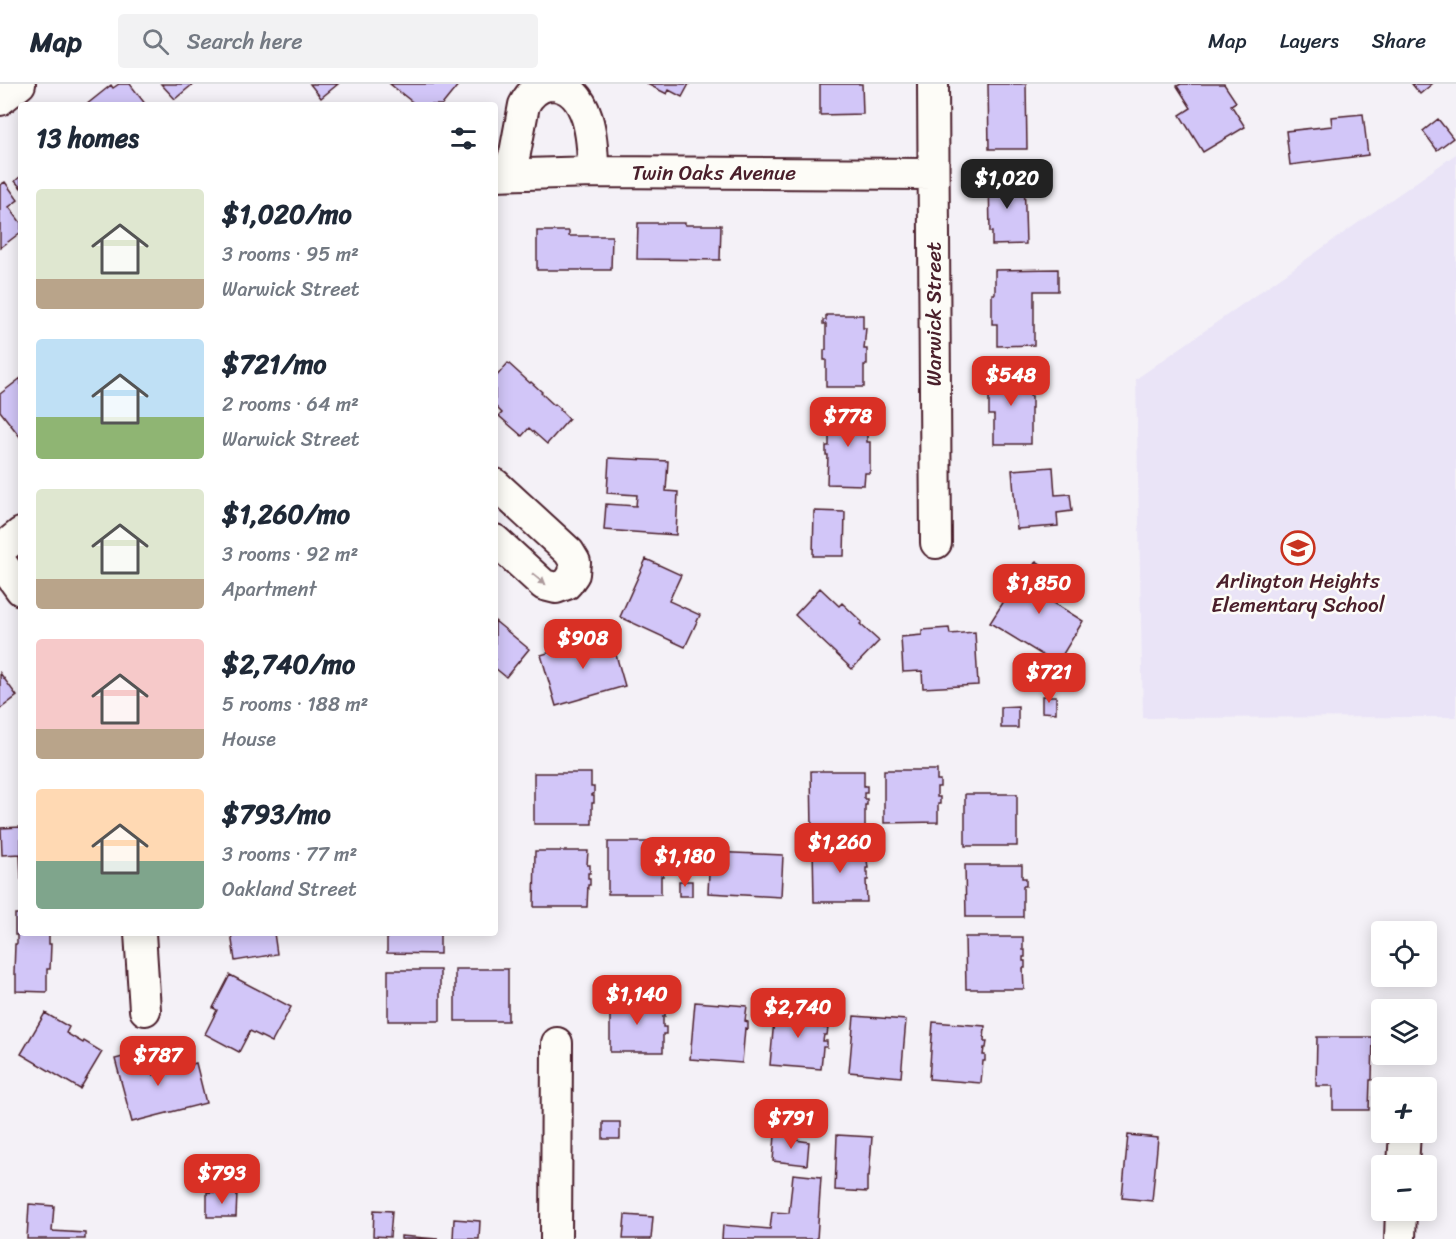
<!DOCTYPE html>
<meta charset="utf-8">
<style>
body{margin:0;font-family:Sriracha,sans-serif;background:#f2f2f3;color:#1f2937;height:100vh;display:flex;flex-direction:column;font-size:22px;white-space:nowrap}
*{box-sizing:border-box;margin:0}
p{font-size:20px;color:#747a83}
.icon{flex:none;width:33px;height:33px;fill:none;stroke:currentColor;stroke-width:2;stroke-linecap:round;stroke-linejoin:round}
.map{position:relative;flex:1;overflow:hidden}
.drawer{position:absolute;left:18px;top:18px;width:480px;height:834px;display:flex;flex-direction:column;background:#fff;border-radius:6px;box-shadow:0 3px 15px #0003}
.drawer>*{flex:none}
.fabs{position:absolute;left:1371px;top:837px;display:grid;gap:12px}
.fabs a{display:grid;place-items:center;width:66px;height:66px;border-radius:6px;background:#fff;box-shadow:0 3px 15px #0003;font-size:30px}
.price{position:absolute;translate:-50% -51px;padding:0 14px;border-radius:12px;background:#d93025;color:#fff;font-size:20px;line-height:39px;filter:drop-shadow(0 2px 3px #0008)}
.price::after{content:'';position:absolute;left:50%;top:36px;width:18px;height:14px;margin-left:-9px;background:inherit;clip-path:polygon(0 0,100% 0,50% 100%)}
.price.on{background:#222;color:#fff}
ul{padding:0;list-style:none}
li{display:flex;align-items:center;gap:18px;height:150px;padding:0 18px}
li span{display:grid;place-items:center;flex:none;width:168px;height:120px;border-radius:6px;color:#555}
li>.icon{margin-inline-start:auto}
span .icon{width:72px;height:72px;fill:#fffc;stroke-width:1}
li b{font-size:26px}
h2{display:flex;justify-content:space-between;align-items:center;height:72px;padding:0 18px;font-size:26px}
header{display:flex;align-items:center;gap:36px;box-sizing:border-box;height:84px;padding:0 30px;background:#fff;border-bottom:2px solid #e0e1e3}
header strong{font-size:28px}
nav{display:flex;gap:33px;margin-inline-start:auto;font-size:21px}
.search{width:420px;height:54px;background:#f2f2f3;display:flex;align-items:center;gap:15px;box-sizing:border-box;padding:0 21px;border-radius:6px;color:#747a83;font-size:22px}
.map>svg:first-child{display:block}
.built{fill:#eae4f7}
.building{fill:#d2c6f8;stroke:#4a1f2b;stroke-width:1.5}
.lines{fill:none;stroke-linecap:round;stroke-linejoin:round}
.minor-casing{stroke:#4a1f2b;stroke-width:34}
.minor{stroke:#fdfcf7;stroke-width:30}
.oneway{fill:#ac999b}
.labels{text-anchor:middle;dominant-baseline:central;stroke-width:5;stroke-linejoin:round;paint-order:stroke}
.street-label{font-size:21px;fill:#4a1f2b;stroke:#fdfcf7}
.poi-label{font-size:21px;fill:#4a1f2b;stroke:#fdfcf7}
</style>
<header>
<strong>Map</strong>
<div class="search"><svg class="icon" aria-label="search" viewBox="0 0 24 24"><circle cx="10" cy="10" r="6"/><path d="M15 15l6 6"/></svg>Search here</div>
<nav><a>Map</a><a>Layers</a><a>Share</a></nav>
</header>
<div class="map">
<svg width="1456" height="1155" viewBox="0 0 1456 1155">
<rect width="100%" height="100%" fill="#f4f1f7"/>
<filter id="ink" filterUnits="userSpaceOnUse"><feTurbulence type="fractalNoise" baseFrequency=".0167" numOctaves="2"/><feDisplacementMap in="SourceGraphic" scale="12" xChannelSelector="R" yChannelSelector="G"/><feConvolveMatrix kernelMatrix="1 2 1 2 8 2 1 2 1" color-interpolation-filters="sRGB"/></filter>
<g filter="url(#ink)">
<path class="built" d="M1456,70v563l-313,1 -7,-339z"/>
<path class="building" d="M119,0h11l16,21h-60l25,-20 2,3z
M161,0h32l-18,15z
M310,0h28l-17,14z
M390,0h69l-17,21h-26z
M647,0h42l-7,13 -13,-7 -2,4z
M820,0h42l1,30 -43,1z
M988,0h38l1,65h-38z
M1181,0h43l12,18 -5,3 14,22 -42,25 -23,-37 11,-7 -14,-22z
M1412,0h20l-12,10z
M1363,30l5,41 -78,10 -4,-34 46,-5 -1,-9z
M1438,35l15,19 -16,12 -14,-19z
M21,92v12l-6,-7z
M1024,92l2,68 -34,1v-13h-2l-1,-55z
M5,98l13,18 -9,7 12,16v9l-21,16v-63z
M638,139h47v2h36l-1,35 -83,-1z
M537,147h32v5h43l-1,34h-74z
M1058,185v22h-24v54l-37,1v-22h-5v-30h3v-24z
M826,231h37v13h3l-2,21h3v16h-3v22h-38v-27h-2v-10h2v-26h-3v-4h3z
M508,279l22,20 1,-1 11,10 -1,1 13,12 1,-1 6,5 -1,1 9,9 -22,25 -18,-16 -7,8 -23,-20 3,-3 -7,-7v-28z
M993,288h36v3h3v11h-2v10h2v12h-1v36h-37v-29h-5v-30h4z
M21,294v60l-21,-27v-17z
M831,327l36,1v30h3v31h-5l-1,12 -37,-1 1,-29h-2v-9h3v-26h-1v-4h3z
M609,374l59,3 -2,30 12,1 -2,43 -72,-5 2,-26 30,2 1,-11 -30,-2z
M1053,383l2,28 15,-1 2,17 -15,2 1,13 -41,3 -5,-59z
M814,427l31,1 -1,44h-31z
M646,475l35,16 -12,26 31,14 -15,32 -65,-30z
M1036,477l31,20 -13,22 29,18 -26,43 -67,-41 16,-25 2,1 10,-17 4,3z
M820,504l19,18 3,-3 20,19 -2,2 19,17 -27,28 -57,-54z
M495,537l34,28 -23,28 -11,-9z
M949,544l1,6 25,-2 3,53 -55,3 -1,-17 -19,1 -2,-35 21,-2v-5z
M610,550l15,52 -69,20 -15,-51 23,-7 -1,-3 24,-7 1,3z
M0,589l17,23 -17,13z
M1042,612h14v17l-14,-1z
M1018,622v22h-17v-21z
M884,686h53v10h3v7h-3v10h3v7h-2v18l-54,1z
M811,687h53v15h3v7h-3v6h3v6h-2v23h-53z
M534,689h57v14h3v7h-2v2h2v7h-2v21h-58z
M965,710h52v52h-52z
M21,743v53l-1,-26 -18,1 -1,-27z
M608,758h53v10h2v8h-2v9h2v7h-2v18h-53z
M813,762h52l1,14h1l1,8h-2v4h2v8h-2l1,22h-53z
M535,767h53l-1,14h3v8h-2v5h2v7h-2l-1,22h-53z
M710,768l73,3 -2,42 -73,-4z
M965,781h57v13h4v8h-3v31h-57z
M679,797h13v15h-13z
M15,830h6v19h28v11h2l-1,25h-3v23l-31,-1v-17h-2l1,-30h2v-9h-2z
M231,849h43l3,21 -42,7z
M387,849h53v21l-53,-1z
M965,853h58v13h2v7h-2v4h2v7h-2l1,21h-58z
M455,885h53v52h-53z
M388,886h52v51h-52z
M230,891l61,32 -19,35 -22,-11 -11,21 -34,-18 12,-24 -4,-2z
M610,916h53v10h2v6h-2v11h3v7h-3v18h-53z
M695,918l52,4 -2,15 3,1v7l-3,-1 -3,35 -52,-4z
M775,924l50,5 -1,15h4l-1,7h-3l-1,6h4v6h-4l-2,22 -51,-4z
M45,929l24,14 -3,6 17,10 1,-2 18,11 -22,37 -59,-35z
M854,932l52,4 -5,57 -52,-5z
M933,938l52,4 -1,15h3l-1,7h-2l-1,7h2v6h-2l-2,22 -52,-4z
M1317,953h56l-1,43h-2l-1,30h-36v-24h-17z
M147,967l6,24 43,-12 10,40 -74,19 -17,-63z
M603,1038h17v17h-17z
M775,1051l21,2v3l13,2 -2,23 -34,-4z
M837,1051l35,2 -3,40h-2v15l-32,-2z
M1128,1051l30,3 -6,63 -30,-3z
M793,1090l28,3 -4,62h-95l1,-14 47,4 2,-17 17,1z
M207,1108l30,1 -1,24h-29z
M29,1120l25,2 -2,25 33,2v6h-58z
M374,1126l18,1 -2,26 -17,-1z
M625,1131l28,2 -2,22h-28z
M454,1135l26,2 -1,18h-26z
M401,1152l37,3h-37z"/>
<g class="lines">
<g class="minor-casing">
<path id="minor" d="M933,0l3,459
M0,16l20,-16
M507,90l8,-21 9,-48c5,-10 13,-18 25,-20 42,-1 44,59 44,87
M495,91l98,-3 340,2
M495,400l74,68 6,10 -1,12 -7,10 -11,4 -12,-3 -49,-45
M0,466l21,-17
M0,477l21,29
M140,849l5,77
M1403,1082l2,-34
M556,1155l1,-196
M1400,1155l1,-29"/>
</g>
<use href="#minor" class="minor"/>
</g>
<defs><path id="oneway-solid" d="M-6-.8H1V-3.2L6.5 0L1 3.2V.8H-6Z" transform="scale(1.5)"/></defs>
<use class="oneway" href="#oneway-solid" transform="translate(539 495) rotate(39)"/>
</g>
<defs>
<g id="school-ring" transform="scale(1.725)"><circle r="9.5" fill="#fdfcf7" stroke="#c8321e" stroke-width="1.5"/><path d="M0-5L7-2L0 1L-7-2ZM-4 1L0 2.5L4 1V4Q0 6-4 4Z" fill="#c8321e"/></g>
</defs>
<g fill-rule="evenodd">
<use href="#school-ring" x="1298" y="464"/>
</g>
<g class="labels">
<g class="street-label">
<text x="714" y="89">Twin Oaks Avenue</text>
<text transform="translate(934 230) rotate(-90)">Warwick Street</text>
</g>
<g class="poi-label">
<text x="1298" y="497">Arlington Heights<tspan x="1298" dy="24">Elementary School</tspan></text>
</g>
</g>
</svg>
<div class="fabs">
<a><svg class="icon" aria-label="locate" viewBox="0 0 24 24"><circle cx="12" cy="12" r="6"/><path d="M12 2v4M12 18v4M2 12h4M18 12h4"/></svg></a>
<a><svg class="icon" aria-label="layers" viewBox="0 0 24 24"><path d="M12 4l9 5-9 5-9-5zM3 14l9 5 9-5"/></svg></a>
<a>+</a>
<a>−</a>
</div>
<b class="price on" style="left:1007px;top:126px">$1,020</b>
<b class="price" style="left:1011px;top:323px">$548</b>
<b class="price" style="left:848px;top:364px">$778</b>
<b class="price" style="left:1039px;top:531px">$1,850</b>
<b class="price" style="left:583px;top:586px">$908</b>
<b class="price" style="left:1049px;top:620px">$721</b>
<b class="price" style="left:840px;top:790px">$1,260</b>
<b class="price" style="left:685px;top:804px">$1,180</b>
<b class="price" style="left:637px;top:942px">$1,140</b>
<b class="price" style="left:798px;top:955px">$2,740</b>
<b class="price" style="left:158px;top:1003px">$787</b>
<b class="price" style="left:791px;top:1066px">$791</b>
<b class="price" style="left:222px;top:1121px">$793</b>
<section class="drawer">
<h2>13 homes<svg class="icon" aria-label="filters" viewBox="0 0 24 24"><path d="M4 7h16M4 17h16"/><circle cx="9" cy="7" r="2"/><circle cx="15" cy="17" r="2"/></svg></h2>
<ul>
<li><span style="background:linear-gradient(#dfe7d0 75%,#b9a48a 0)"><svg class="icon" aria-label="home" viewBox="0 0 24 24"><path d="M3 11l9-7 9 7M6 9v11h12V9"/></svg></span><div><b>$1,020/mo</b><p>3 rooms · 95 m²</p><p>Warwick Street</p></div></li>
<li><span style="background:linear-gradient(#bfe0f5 65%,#8fb573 0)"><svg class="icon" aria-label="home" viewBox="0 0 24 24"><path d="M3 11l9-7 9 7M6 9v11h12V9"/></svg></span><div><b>$721/mo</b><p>2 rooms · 64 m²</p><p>Warwick Street</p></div></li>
<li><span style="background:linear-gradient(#dfe7d0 75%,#b9a48a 0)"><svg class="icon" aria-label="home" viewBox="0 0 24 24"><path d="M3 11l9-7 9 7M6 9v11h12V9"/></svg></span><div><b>$1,260/mo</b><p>3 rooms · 92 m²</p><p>Apartment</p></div></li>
<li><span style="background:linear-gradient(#f6c9c9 75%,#b9a48a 0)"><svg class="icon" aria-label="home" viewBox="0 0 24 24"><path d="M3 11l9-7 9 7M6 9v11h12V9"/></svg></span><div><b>$2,740/mo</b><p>5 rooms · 188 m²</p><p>House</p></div></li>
<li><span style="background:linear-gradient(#ffd9b3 60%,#7fa58c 0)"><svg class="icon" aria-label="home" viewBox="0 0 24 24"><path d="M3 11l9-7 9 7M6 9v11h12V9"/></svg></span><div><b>$793/mo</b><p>3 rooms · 77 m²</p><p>Oakland Street</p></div></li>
</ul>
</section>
</div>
